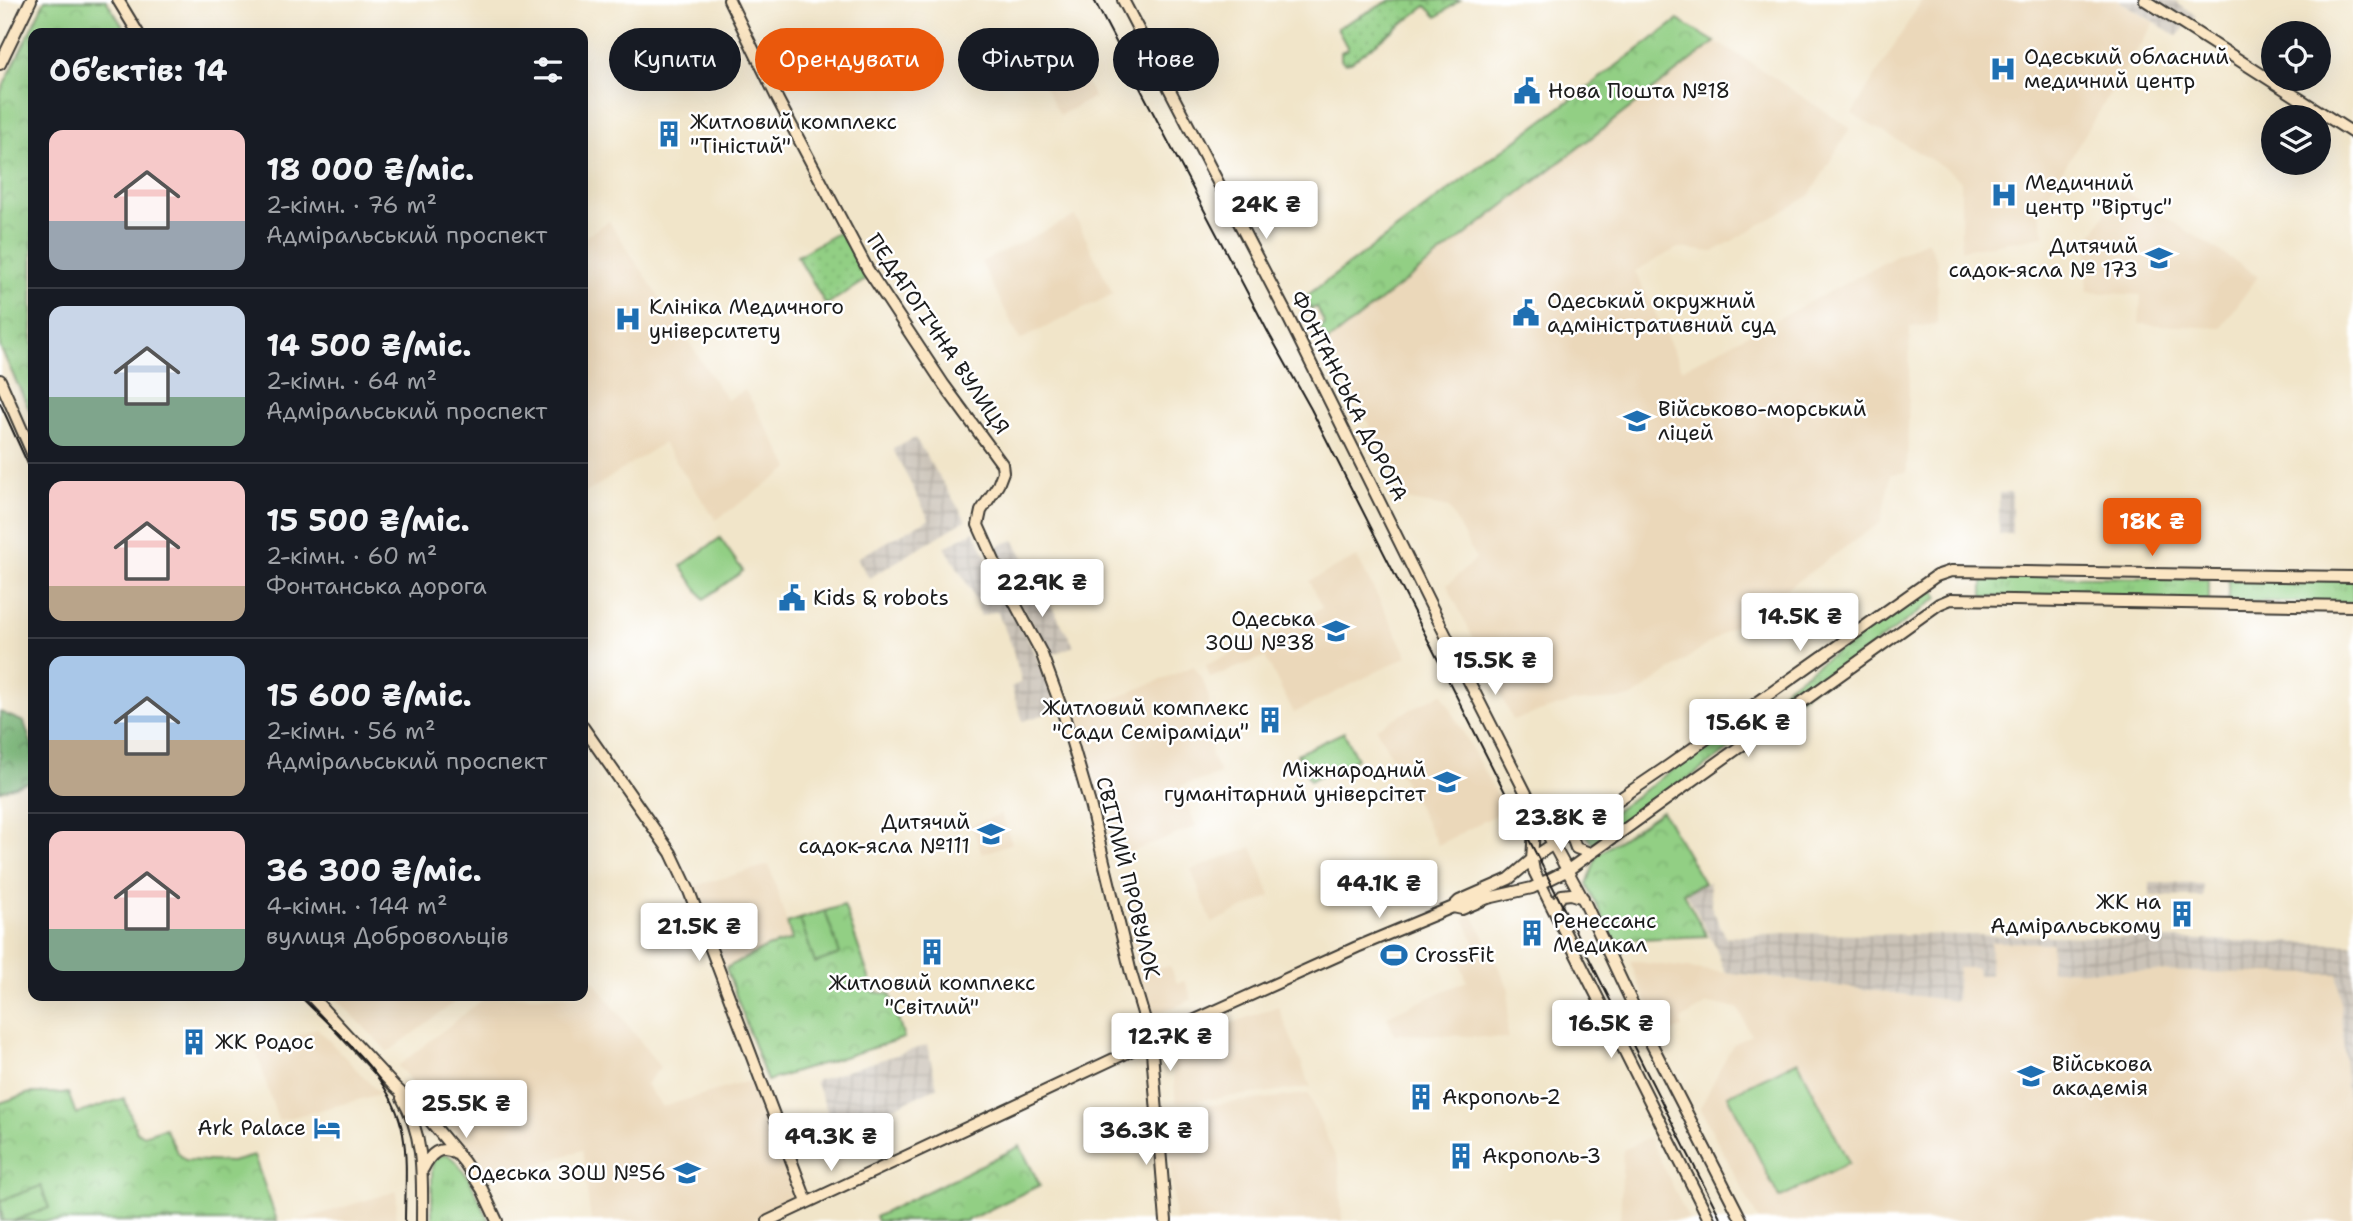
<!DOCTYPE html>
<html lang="uk">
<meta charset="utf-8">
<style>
body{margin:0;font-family:"Shantell Sans",sans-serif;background:#20242c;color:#f1f3f6;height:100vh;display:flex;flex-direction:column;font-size:26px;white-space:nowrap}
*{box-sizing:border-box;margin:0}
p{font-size:23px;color:#9ea1a6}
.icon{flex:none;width:38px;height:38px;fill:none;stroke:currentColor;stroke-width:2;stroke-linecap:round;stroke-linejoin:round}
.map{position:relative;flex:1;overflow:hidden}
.panel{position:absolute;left:28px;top:28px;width:560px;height:973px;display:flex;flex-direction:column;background:#171b24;border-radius:14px;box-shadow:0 7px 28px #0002}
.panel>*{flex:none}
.banner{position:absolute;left:609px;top:28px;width:665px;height:63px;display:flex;gap:14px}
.buttons{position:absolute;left:2261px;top:21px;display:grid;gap:14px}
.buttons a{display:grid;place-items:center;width:70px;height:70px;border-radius:50%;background:#171b24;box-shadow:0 7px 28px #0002;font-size:35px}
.price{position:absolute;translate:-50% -60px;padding:0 16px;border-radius:7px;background:#fff;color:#222;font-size:23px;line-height:46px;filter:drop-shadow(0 2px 4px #0008)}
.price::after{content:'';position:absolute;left:50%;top:42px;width:21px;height:16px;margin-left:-10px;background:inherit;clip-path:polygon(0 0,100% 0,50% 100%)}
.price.current{background:#ea580c;color:#fff}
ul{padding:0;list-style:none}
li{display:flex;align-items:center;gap:21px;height:175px;padding:0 21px}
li+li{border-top:2px solid #363941}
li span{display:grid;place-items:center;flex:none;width:196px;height:140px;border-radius:14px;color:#555}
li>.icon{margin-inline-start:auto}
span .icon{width:84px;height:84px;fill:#fffc;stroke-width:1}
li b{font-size:30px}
h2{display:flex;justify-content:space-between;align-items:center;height:84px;padding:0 21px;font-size:30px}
.pill{padding:0 24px;border-radius:32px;background:#171b24;box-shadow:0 7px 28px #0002;font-size:24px;line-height:63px}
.pill.current{background:#ea580c;color:#fff}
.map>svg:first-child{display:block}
.built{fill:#ebd8ba}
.industrial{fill:url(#industrial-grid)}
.grass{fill:url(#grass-tufts);stroke:#577650;stroke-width:2}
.forest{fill:url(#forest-crowns);stroke:#486747;stroke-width:2}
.park{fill:url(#park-crowns);stroke:#577650;stroke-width:2}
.garden{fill:url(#garden-dots);stroke:#577650;stroke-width:2}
.pitch{fill:#92cf84;stroke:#577650;stroke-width:2}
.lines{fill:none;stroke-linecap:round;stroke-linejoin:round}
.secondary-casing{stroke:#3c3a36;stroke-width:14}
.secondary{stroke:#fbe6c4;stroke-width:10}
.tram{stroke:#1c1c1c;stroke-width:2}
.labels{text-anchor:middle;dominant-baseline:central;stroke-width:5;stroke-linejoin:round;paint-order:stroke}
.poi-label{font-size:21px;fill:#1c1c1c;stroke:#fff;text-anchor:start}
.street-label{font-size:21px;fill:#1c1c1c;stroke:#fff}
</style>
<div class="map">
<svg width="2353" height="1221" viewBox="0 0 2353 1221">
<defs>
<pattern id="industrial-grid" width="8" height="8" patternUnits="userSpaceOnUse" patternTransform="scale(1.75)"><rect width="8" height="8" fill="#cbc3b8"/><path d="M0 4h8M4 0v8" fill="none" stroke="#aea79e"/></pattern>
<pattern id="grass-tufts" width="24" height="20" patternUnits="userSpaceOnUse" patternTransform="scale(1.75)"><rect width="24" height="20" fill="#92cf84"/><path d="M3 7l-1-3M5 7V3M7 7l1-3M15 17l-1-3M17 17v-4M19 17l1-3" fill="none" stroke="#7db171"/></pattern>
<pattern id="forest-crowns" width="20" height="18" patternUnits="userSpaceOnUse" patternTransform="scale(1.75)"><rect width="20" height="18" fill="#75b272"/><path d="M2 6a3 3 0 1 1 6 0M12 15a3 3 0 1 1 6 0" fill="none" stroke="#5f905d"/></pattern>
<pattern id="park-crowns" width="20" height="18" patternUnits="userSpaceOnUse" patternTransform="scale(1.75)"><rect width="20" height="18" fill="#92cf84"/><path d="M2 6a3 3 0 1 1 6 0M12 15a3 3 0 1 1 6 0" fill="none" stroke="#7db171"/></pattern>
<pattern id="garden-dots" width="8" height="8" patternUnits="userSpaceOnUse" patternTransform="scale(1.75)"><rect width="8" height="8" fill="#92cf84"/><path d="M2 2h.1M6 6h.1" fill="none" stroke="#7db171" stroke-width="1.8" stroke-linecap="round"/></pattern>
</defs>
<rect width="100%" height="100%" fill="#fff"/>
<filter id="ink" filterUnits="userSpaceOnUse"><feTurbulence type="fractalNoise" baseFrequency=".0143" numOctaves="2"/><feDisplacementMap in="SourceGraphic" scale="14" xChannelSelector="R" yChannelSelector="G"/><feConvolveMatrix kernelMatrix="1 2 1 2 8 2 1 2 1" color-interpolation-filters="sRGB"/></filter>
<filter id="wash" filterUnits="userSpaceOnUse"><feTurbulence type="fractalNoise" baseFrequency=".00686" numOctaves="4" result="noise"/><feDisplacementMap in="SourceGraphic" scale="28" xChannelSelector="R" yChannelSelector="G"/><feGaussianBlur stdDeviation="1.57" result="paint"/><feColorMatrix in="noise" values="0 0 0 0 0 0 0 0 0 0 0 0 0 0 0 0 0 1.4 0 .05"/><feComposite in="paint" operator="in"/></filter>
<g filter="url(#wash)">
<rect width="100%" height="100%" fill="#f1e5c9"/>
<path class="built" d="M1922,0h195l37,23 -116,187 7,26 -84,14v-69l-14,-12 -95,-55z
M1064,41l30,56 -34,18 -30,-55z
M1715,42l27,15 108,71 -41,68 -96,56 -35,-4 -43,23 47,98 245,-129 10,21v63l-27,3 -3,145 -16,2 -10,48 -250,176 -59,4 -59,18 -66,-135 29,-26 -27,-51 -42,-8 -80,-158z
M2121,189l137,87 -37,52 -82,-4 2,-29 -54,-3 1,-51z
M1075,216l38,78 -93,46 -39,-78z
M609,221l118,179 18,-10 45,78 -74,52 -53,-77 -80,52v-257z
M1357,557l51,99 -114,57 -29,-56 -55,21 -4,-13 52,-23 64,-34 -13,-27z
M1194,666l9,15 6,16 2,58 10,19 -40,12 15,41 -81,31 -47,-140z
M1442,693l63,117 -67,35 -62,-117z
M1001,814l11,29 -30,11 -11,-29z
M1252,847l19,49 -59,27 -21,-53z
M769,865l18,58 57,-18 30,87 16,2 14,44 -137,43 -72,-195z
M1473,914l36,75 -2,50 -39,-3 -69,-2 -4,2 -8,-20 80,-35 -11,-28 19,-9 -11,-26z
M1138,925l17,44 15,-3 7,17 8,-2 7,18 -14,7 -27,9 -13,-41 -9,-48z
M1990,942l62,1 -1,27 287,4 15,198v49h-594l-59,-113 33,-64 18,-9 -13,-27 -31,-4 -26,16 1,8 -23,8 -29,-75 325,40 3,-33h19z
M583,967l77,100 -14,17 16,23 93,-28 44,118 -48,24h-160l-9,-71 -93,31 -25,-38 -66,-77 89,-70h96z
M334,996h129l-75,56z
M1278,1006l33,81 -135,16 -5,-57z
M317,1028l63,66 -102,27 -22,-70z
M1308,1094l31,71 3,56h-167l-8,-111z
M1649,1137l40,83 -69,1 3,-71z
M397,1191l-1,30h-98z"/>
<path class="industrial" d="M2118,0h54l24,16 -19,20z
M915,438l51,82 -97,58 -12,-20 72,-39 -36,-70z
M1999,493h13v41h-13z
M974,531l32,67 28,52 24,60 -35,11 -12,-34 11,-5 -11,-38 -14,-33 -16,5 -9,-24 -27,-45z
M1014,540l60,106 -24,9 -37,-64 -18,-44z
M1709,882l4,29 13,26 59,-4 271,3 297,8v228l-15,-198 -287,-4 1,-27 -61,-1 -1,33h-12l-1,-7h-19l-2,33 -231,-29 -10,-26 -29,-54z
M2150,883l53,1v13l-53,-1z
M927,1045l10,42 -100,47 -22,-53z"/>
<path class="grass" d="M1983,575l226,4v22l-226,-4z
M2228,579l125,1v23l-125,-2z
M1932,582l6,16 -343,248 -10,-13z
M447,1154c22,16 31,44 42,67h-57v-52l1,-8 6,-5z"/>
<path class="forest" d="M0,712l24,10 9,26v32l-33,11z"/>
<path class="park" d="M45,0h61l21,33h-94l-1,382 -32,-68v-254z
M1678,20l37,22 -388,300 -7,-14 5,-3 -8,-18 -6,2 -6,-12z
M1662,811l42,72 -21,10 24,43 -93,4 -27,-55 10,-30z
M844,905l30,87 16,2 14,44 -137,43 -41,-113 41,-21 25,-7 -5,-17z
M30,1093h38l8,21 48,-16 13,34 6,3 22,-7 12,24 8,8 46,2 23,-6 23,65h-277v-118z
M1020,1146l20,39 -74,36h-89l-2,-4z"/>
<path class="garden" d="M1391,0h69l-23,17 -11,-11 -75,56 -7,1 -3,-4v-7l7,-3 -11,-21z
M841,231l26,48 -41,26 -29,-49z"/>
<path class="pitch" d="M720,538l23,33 -39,28 -23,-33z
M1344,732l13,27 -47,22 -13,-27z
M825,911l15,43 -25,9 -15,-44z
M1798,1061l51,102 -70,35 -51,-103z
M41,1186l8,22 -36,13h-10l-3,-20z"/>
</g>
<g filter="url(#ink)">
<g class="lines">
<g class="secondary-casing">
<path id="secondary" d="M118,0l20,33
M729,0l49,100 90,170 76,115 58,79 1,8 -5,13 -17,26 -3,14 27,60 36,67 22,60 27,92 41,169 20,67 15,181
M1123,0l161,309 170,343 81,159 50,92 65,138 92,180
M2145,0l208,133
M0,64l31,-64
M0,380l33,75
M583,727l88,126 18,38 118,311
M1535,813l-3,47 2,11 176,350
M1575,830l-3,7 4,11 14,5
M1453,907l9,2 26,-11 44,-10 36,-18 371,-266 12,-5 402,7
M1555,911l1,-8 6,-8 9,-1 12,4
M311,996l84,91 32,30 37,45 18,27 15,32
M402,1098c23,39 20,80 20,123
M423,1169c7,-15 17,-25 33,-15
M768,1221l354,-166 29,-15 206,-93 96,-40 6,-6 50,-22 28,-24 131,-89 268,-190 15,-5 402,6"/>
</g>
<use href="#secondary" class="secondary"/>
<path class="tram" d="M1094,0l174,332 43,77 411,812
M0,403l33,72
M300,996c38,39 93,80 103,138 5,28 2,58 2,87"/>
</g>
</g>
<defs>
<g id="hospital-bare" transform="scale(2.1)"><path d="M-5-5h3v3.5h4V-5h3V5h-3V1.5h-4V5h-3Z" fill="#1f6fb2" stroke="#fff" stroke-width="2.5" paint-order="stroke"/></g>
<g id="civic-bare" transform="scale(2.1)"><path d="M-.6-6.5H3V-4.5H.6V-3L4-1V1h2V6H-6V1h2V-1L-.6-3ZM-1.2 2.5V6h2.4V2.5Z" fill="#1f6fb2" stroke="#fff" stroke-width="2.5" paint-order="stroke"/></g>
<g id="building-bare" transform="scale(2.1)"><path d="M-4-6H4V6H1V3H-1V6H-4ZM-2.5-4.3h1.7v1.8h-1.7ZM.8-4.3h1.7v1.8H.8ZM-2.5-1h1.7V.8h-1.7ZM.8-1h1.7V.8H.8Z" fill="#1f6fb2" stroke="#fff" stroke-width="2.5" paint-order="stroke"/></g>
<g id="school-bare" transform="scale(2.1)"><path d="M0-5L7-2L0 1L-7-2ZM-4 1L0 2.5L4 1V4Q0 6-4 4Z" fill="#1f6fb2" stroke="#fff" stroke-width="2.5" paint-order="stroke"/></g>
<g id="university-bare" transform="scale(2.1)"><path d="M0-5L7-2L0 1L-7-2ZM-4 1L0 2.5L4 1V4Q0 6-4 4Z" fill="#1f6fb2" stroke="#fff" stroke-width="2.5" paint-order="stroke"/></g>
<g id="stadium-bare" transform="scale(2.1)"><path d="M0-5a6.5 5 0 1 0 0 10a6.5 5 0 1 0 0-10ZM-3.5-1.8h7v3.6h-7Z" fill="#1f6fb2" stroke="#fff" stroke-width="2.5" paint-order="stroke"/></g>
<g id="hotel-bare" transform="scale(2.1)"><path d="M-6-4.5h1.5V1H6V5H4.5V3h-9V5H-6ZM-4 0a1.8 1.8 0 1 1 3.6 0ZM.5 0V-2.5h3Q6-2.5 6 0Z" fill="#1f6fb2" stroke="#fff" stroke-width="2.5" paint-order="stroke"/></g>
</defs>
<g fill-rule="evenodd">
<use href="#hospital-bare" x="2003" y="69"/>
<use href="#civic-bare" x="1527" y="91"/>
<use href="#building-bare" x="669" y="134"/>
<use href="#hospital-bare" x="2004" y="195"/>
<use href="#school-bare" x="2159" y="258"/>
<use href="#civic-bare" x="1526" y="313"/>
<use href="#hospital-bare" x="628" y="319"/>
<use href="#university-bare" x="1637" y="421"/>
<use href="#civic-bare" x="792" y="598"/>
<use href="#school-bare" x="1336" y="631"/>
<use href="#building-bare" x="1270" y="720"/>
<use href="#university-bare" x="1447" y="782"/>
<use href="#school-bare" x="991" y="834"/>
<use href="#building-bare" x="2182" y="914"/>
<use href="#building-bare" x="1532" y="933"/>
<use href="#building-bare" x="932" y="952"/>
<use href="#stadium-bare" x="1394" y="955"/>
<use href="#building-bare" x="194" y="1042"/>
<use href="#university-bare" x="2031" y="1076"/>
<use href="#building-bare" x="1421" y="1097"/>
<use href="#hotel-bare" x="327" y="1128"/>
<use href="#building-bare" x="1461" y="1156"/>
<use href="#school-bare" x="687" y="1173"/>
</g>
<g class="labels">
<g class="poi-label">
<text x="2024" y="57">Одеський обласний<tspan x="2024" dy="24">медичний центр</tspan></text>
<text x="1548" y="91">Нова Пошта №18</text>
<text x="690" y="122">Житловий комплекс<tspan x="690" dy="24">"Тіністий"</tspan></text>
<text x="2025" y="183">Медичний<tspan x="2025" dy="24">центр "Віртус"</tspan></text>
<text x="2138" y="246" text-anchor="end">Дитячий<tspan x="2138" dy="24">садок-ясла № 173</tspan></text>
<text x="1547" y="301">Одеський окружний<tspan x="1547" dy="24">адміністративний суд</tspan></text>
<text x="649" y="307">Клініка Медичного<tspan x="649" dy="24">університету</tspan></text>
<text x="1658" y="409">Військово-морський<tspan x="1658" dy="24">ліцей</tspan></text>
<text x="813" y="598">Kids &amp; robots</text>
<text x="1315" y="619" text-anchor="end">Одеська<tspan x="1315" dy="24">ЗОШ №38</tspan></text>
<text x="1249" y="708" text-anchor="end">Житловий комплекс<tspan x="1249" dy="24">"Сади Семіраміди"</tspan></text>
<text x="1426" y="770" text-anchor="end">Міжнародний<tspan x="1426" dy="24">гуманітарний універсітет</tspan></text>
<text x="970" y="822" text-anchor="end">Дитячий<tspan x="970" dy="24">садок-ясла №111</tspan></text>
<text x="2161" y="902" text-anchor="end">ЖК на<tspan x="2161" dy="24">Адміральському</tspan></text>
<text x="1553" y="921">Ренессанс<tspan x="1553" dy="24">Медикал</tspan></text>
<text x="1415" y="955">CrossFit</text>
<text x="932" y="983" text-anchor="middle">Житловий комплекс<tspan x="932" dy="24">"Світлий"</tspan></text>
<text x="215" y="1042">ЖК Родос</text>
<text x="2052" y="1064">Військова<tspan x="2052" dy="24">академія</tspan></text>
<text x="1442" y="1097">Акрополь-2</text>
<text x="306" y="1128" text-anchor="end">Ark Palace</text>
<text x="1482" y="1156">Акрополь-3</text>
<text x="666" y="1173" text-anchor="end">Одеська ЗОШ №56</text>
</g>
<g class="street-label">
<text transform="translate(938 334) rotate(56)">ПЕДАГОГІЧНА ВУЛИЦЯ</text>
<text transform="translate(1349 396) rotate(63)">ФОНТАНСЬКА ДОРОГА</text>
<text transform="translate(1128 878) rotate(76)">СВІТЛИЙ ПРОВУЛОК</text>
</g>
</g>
</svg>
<div class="buttons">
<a><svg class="icon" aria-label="locate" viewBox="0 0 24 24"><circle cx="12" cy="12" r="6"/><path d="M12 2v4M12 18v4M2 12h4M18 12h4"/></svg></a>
<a><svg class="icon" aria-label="layers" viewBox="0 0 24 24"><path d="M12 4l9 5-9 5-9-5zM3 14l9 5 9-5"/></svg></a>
</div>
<b class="price" style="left:1266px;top:241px">24K ₴</b>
<b class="price current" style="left:2152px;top:558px">18K ₴</b>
<b class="price" style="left:1042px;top:619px">22.9K ₴</b>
<b class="price" style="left:1800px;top:653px">14.5K ₴</b>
<b class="price" style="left:1495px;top:697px">15.5K ₴</b>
<b class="price" style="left:1748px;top:759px">15.6K ₴</b>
<b class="price" style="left:1561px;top:854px">23.8K ₴</b>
<b class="price" style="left:1379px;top:920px">44.1K ₴</b>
<b class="price" style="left:699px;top:963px">21.5K ₴</b>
<b class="price" style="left:1611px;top:1060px">16.5K ₴</b>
<b class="price" style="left:1170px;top:1073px">12.7K ₴</b>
<b class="price" style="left:466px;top:1140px">25.5K ₴</b>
<b class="price" style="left:1146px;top:1167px">36.3K ₴</b>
<b class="price" style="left:831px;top:1173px">49.3K ₴</b>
<div class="banner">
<a class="pill">Купити</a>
<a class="pill current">Орендувати</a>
<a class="pill">Фільтри</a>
<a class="pill">Нове</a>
</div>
<section class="panel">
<h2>Об’єктів: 14<svg class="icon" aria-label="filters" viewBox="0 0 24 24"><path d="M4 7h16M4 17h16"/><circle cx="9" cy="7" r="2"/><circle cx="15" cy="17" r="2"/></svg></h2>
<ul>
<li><span style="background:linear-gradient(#f6c9c9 65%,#9aa5b1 0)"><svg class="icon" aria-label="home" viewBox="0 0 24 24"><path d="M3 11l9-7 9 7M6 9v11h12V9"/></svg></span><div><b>18 000 ₴/міс.</b><p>2-кімн. · 76 m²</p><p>Адміральський проспект</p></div></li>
<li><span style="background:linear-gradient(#c9d6e8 65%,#7fa58c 0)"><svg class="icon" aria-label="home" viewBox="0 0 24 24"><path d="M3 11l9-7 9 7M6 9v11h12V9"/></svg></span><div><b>14 500 ₴/міс.</b><p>2-кімн. · 64 m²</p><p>Адміральський проспект</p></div></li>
<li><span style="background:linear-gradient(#f6c9c9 75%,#b9a48a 0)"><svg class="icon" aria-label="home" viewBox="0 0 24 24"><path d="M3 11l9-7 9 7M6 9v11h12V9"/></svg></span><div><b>15 500 ₴/міс.</b><p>2-кімн. · 60 m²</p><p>Фонтанська дорога</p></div></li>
<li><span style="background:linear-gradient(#a9c7e8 60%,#b9a48a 0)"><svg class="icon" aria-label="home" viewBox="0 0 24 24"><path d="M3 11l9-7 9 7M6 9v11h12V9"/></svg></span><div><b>15 600 ₴/міс.</b><p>2-кімн. · 56 m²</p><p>Адміральський проспект</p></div></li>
<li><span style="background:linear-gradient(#f6c9c9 70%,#7fa58c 0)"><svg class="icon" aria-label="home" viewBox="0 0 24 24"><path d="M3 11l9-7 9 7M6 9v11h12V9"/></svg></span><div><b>36 300 ₴/міс.</b><p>4-кімн. · 144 m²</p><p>вулиця Добровольців</p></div></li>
</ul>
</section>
</div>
